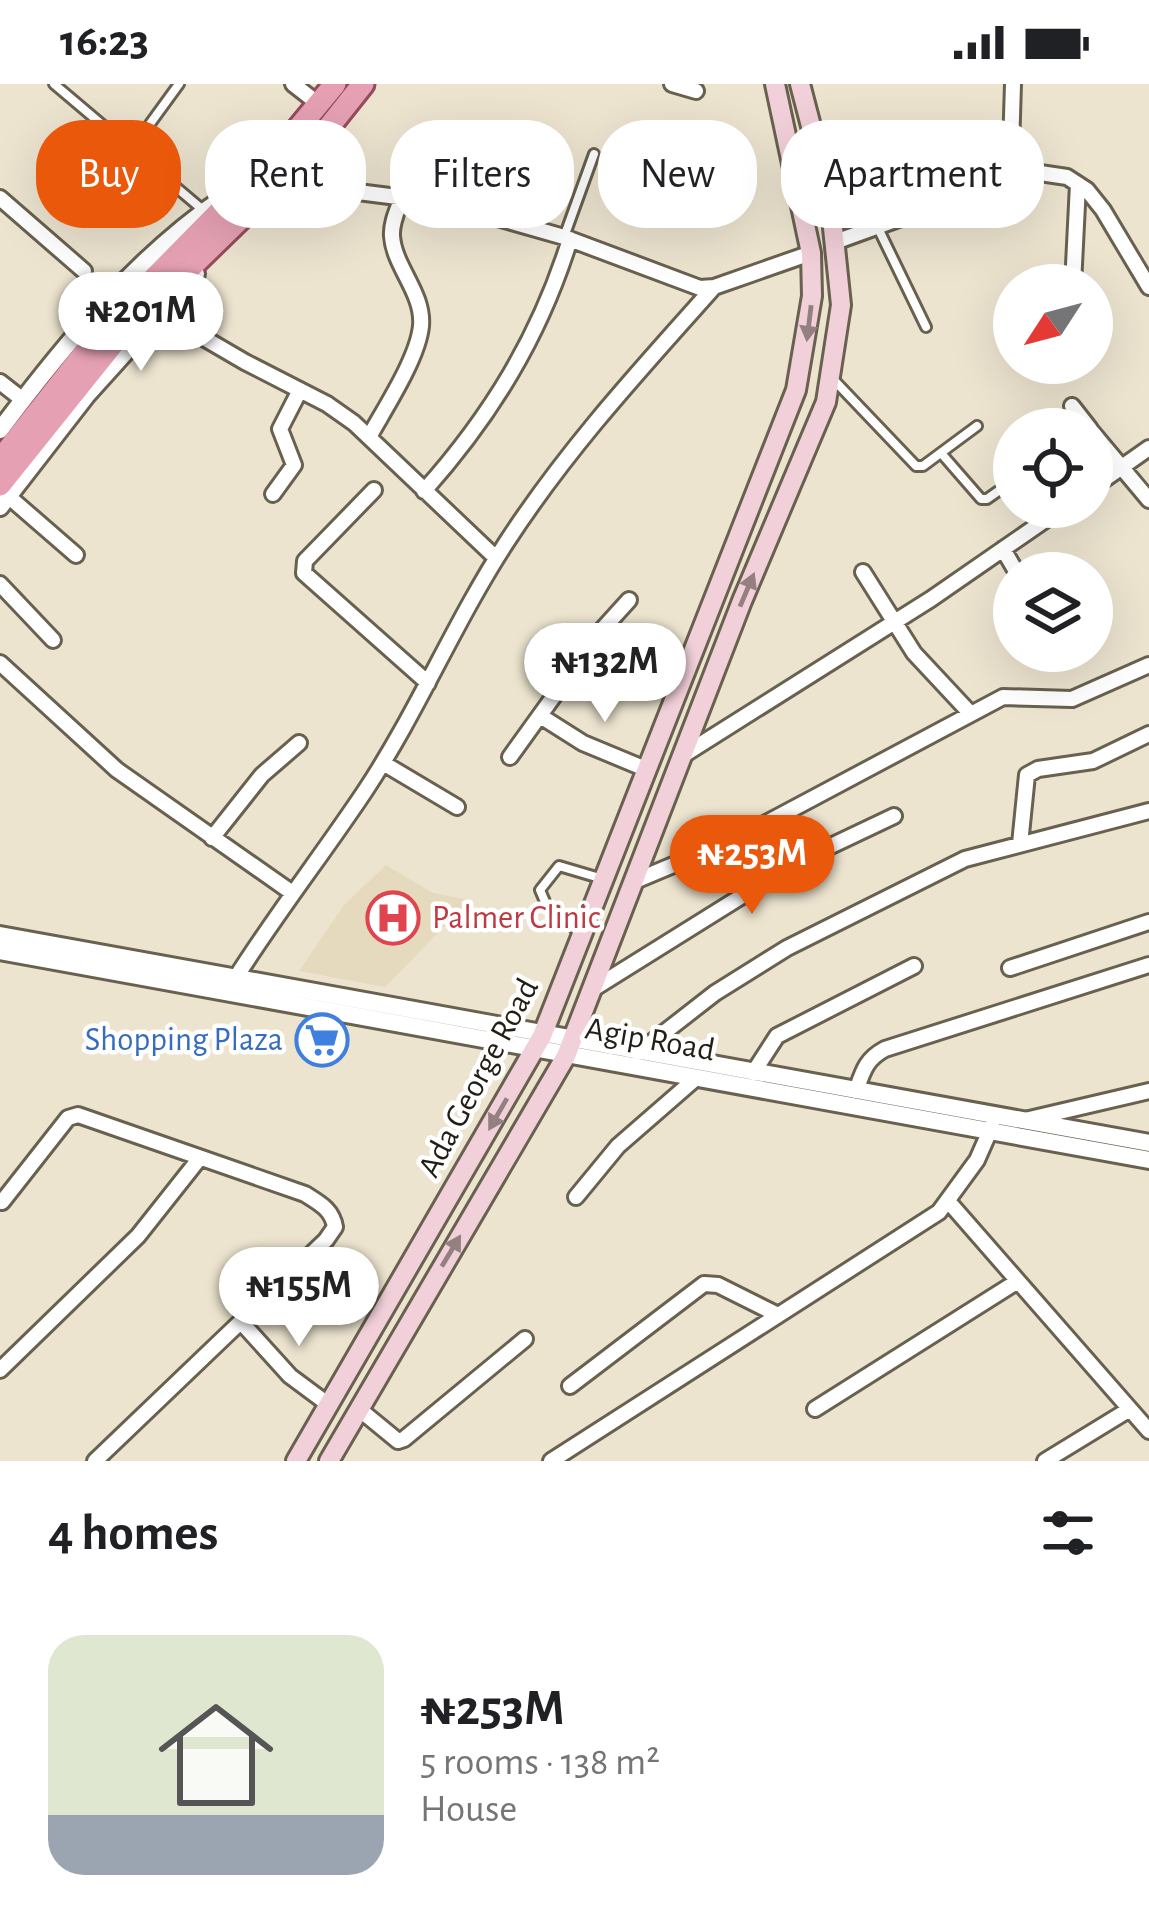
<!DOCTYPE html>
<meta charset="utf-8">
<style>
body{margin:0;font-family:"Alegreya Sans",sans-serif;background:#f2f2f2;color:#202124;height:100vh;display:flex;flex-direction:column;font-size:45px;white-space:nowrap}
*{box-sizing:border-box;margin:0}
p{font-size:39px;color:#757577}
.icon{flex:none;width:66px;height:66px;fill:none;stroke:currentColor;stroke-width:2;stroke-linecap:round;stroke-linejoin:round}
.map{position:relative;height:1377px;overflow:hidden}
.details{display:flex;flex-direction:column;background:#fff;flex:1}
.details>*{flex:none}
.banner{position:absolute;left:36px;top:36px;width:1077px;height:108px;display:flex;gap:24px}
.needle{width:78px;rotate:234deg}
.controls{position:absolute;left:993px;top:180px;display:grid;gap:24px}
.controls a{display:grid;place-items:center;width:120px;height:120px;border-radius:50%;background:#fff;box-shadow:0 12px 48px #0002;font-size:60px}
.price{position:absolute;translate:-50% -102px;padding:0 27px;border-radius:42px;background:#fff;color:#222;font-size:39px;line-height:78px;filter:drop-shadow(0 3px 6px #0008)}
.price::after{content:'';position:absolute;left:50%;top:72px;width:36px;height:27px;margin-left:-18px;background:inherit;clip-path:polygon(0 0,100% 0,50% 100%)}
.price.on{background:#ea580c;color:#fff}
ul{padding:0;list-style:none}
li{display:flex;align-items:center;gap:36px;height:300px;padding:0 48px}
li+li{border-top:3px solid #e0e0e0}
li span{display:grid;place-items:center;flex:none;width:336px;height:240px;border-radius:36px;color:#555}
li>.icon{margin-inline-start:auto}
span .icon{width:144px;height:144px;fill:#fffc;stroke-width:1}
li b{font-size:51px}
h2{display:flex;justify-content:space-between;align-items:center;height:144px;padding:0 48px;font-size:51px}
.pill{padding:0 42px;border-radius:48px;background:#fff;box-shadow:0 12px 48px #0002;font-size:42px;line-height:108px}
.pill.on{background:#ea580c;color:#fff}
.status{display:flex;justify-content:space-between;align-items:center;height:84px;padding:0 60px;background:#fff;direction:ltr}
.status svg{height:33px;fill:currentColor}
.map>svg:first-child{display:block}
.built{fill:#e5dabe}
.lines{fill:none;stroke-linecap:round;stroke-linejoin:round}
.service-casing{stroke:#68614f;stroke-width:14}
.minor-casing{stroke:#68614f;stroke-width:20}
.tertiary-casing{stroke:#68614f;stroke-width:22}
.secondary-casing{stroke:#68614f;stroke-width:24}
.primary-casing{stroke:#954b5b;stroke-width:27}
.service{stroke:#fff;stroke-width:8}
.minor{stroke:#fff;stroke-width:14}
.tertiary{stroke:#fff;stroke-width:16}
.secondary{stroke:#f2d0d9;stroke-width:18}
.primary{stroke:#e5a1b3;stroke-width:21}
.oneway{fill:#948081}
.labels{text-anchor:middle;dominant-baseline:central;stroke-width:9;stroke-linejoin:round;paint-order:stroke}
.health-label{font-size:33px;fill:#be3a42;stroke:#fff;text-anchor:start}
.shop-label{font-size:33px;fill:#366cbe;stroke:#fff;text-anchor:end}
.street-label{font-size:33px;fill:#211e16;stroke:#fff}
</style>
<div class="status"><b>16:23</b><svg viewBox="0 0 49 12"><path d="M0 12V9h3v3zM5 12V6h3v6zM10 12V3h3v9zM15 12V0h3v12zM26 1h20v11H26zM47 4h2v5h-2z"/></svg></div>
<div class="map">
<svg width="1149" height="1377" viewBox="0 0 1149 1377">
<rect width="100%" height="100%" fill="#ece4cf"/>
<path class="built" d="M386,781l47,28 37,7 -85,87 -86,-16 45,-66z"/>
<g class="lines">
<g class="service-casing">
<path id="service" d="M54,0l149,126
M131,66l48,-66
M878,144l48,99
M564,153l30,-83
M832,294l84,88h7l54,-40
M941,369l40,46h6l27,-19
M582,851l-36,-31 -6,-14 19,-24 44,13"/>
</g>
<g class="minor-casing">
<path id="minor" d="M293,0l27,21
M672,0l24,7
M902,61l109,-8
M294,83l56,24 95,12 119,34 136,51 14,-1 97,-34
M1010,96l3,-96
M0,114l84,73
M835,158l157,-57 48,-12 27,4 20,13 16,20 46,77
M1073,201l5,-101
M161,229l84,49 82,42 27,19 142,135
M0,298l23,18
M1072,322l18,23
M1092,348l57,68
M369,353c16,-29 49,-79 52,-111 3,-33 -27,-59 -29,-90 -1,-12 5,-25 9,-36
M1092,404l57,-40
M374,406l-69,71 -1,12 124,110
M424,407c67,-75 116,-155 146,-252
M273,410l21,-29 -14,-36 20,-39
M8,412l68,59
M1003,465l14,24
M863,488l51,81 56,60
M0,500l53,56
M0,579l117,107 174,122
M542,633l41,26 65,27
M682,672l249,-157 133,-92
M510,673l90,-125 29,-32
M383,679l74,44
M212,754l50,-63 37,-32
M1020,760l7,-69 11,-6 55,-8 56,-27
M635,797l105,-44 263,-140 69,2 77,-34
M1010,884l139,-46
M235,895c41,-65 88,-125 130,-188 53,-80 89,-168 141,-248 61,-94 133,-172 208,-256
M593,905l202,-126 99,-47
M638,969l77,-60 72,-45 178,-89 184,-48
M753,989l24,-37 137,-70
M856,1007c7,-20 10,-32 29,-42l264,-84
M1025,1036l124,-29
M576,1113l42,-51 77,-67
M948,1117l201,230
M2,1118l66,-84 10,-3 227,79c14,9 27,15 30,33l-9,13 -231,221
M242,1239l48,53 39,29
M0,1286l138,-134 61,-77
M570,1302l134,-102 14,1 60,30
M359,1325l39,32 6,-2 121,-100
M815,1325l203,-128
M551,1377l388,-249 38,-52 15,-34
M1045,1377l85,-52"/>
</g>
<g class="tertiary-casing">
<path id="tertiary" d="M0,346c63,-84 136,-173 223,-232
M0,423l86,-111 110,-122
M0,851l1149,208
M0,867l1149,209"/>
</g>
<g class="secondary-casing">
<path id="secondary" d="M296,1377l246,-425 254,-646 16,-94 -1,-43 -36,-169
M329,1377l237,-405 176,-455 84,-199 15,-97 -11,-106 -30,-115"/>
</g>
<g class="primary-casing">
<path id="primary" d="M0,376l101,-128 181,-184 53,-64
M0,401l117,-146 192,-187 54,-68"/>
</g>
<use href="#service" class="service"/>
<use href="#minor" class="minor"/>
<use href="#tertiary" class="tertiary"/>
<use href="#secondary" class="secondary"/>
<use href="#primary" class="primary"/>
</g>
<defs><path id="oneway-solid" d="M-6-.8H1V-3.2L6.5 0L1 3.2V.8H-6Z" transform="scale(3)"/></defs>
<g class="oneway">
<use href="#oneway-solid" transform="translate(809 239) rotate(97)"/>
<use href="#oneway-solid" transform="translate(747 506) rotate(-67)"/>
<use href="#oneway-solid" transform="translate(498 1030) rotate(120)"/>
<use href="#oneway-solid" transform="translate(451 1167) rotate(-59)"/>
</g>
<defs>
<g id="hospital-ring" transform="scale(2.7)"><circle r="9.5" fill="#fff" stroke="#e0444e" stroke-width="1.5"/><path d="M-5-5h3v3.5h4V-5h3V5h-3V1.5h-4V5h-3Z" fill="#e0444e"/></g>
<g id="supermarket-ring" transform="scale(2.7)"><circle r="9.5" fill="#fff" stroke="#3f7fe0" stroke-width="1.5"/><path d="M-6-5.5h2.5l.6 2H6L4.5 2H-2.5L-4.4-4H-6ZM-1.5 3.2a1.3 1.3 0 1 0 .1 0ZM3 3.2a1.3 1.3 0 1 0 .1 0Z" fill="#3f7fe0"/></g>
</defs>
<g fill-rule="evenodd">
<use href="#hospital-ring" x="393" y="834"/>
<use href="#supermarket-ring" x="322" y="956"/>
</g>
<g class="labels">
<g class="health-label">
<text x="432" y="834">Palmer Clinic</text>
</g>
<g class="shop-label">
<text x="283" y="956">Shopping Plaza</text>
</g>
<g class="street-label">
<text transform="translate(650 956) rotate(10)">Agip Road</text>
<text transform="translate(479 994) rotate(-62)">Ada George Road</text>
</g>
</g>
</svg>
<div class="controls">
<a><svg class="needle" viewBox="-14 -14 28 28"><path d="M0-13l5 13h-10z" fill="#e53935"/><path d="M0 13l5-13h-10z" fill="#757577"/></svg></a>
<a><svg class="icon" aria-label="locate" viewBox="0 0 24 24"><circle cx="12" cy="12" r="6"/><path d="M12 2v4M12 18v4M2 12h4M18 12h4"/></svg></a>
<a><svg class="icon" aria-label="layers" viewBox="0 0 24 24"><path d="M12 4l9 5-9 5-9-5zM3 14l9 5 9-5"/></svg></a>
</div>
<b class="price" style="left:141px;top:290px">₦201M</b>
<b class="price" style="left:605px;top:641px">₦132M</b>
<b class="price on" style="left:752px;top:833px">₦253M</b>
<b class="price" style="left:299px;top:1265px">₦155M</b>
<div class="banner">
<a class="pill on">Buy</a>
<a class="pill">Rent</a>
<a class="pill">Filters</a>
<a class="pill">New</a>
<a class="pill">Apartment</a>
</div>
</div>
<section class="details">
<h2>4 homes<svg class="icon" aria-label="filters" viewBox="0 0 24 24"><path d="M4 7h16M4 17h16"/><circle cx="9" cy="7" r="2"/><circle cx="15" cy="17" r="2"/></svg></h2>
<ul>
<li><span style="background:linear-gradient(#dfe7d0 75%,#9aa5b1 0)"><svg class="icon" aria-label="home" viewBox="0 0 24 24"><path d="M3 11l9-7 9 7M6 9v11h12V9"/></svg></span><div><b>₦253M</b><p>5 rooms · 138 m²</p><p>House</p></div></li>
</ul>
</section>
